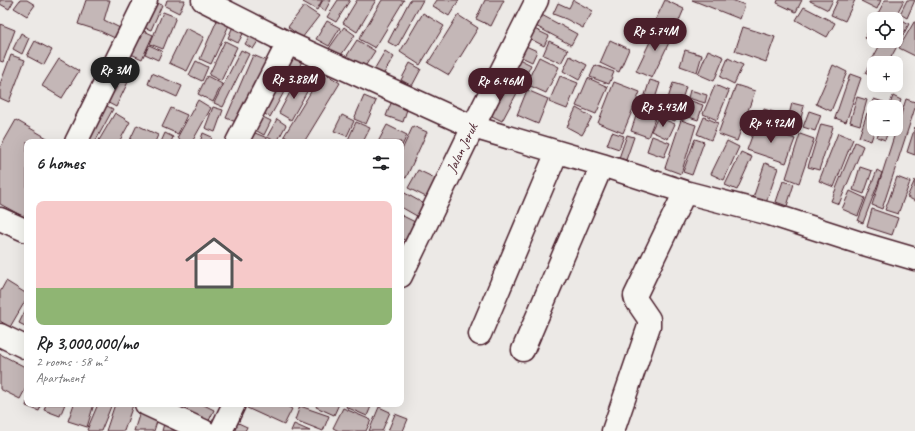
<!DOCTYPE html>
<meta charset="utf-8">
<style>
body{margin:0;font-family:Caveat,sans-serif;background:#f2f2f2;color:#202124;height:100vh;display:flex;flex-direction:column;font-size:15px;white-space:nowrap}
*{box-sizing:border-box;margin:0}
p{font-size:13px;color:#757577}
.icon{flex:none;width:22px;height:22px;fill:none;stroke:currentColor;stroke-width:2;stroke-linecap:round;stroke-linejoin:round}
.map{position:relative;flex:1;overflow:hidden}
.drawer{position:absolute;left:24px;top:139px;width:380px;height:268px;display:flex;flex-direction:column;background:#fff;border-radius:8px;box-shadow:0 4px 16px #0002}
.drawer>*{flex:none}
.controls{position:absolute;left:867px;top:12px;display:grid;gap:8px}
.controls a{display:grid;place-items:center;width:36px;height:36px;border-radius:8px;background:#fff;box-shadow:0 4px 16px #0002;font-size:20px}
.price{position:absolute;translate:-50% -34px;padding:0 9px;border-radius:14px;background:#4a1f2b;color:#fff;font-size:13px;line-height:26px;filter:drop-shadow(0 1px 2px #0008)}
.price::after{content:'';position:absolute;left:50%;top:24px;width:12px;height:9px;margin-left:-6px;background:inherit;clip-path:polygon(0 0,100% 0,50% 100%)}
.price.on{background:#222;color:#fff}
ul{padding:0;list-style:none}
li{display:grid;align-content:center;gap:8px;height:212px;padding:0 12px}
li+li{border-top:1px solid #e0e0e0}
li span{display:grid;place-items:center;height:124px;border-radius:8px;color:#555}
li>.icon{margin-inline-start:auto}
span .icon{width:72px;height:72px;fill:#fffc;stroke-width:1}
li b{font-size:17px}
h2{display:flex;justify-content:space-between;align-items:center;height:48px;padding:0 12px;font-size:17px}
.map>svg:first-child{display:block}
.building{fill:#c4b7b7;stroke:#4a1f2b}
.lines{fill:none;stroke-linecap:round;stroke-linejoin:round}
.minor-casing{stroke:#4a1f2b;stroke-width:25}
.minor{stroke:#f6f6f2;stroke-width:22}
.labels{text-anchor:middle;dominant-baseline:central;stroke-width:3.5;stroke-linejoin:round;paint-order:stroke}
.street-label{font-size:14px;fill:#4a1f2b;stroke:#f6f6f2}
</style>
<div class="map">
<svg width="915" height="431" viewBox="0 0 915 431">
<rect width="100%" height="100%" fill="#ece9e6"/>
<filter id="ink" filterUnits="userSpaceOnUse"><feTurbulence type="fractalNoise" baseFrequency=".025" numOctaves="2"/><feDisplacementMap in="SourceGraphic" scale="8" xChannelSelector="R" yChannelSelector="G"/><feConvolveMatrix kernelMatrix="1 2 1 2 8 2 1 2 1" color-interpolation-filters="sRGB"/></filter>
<g filter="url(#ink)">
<path class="building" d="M0,0h14l-5,9 -9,-5z
M20,0h7l8,5 -8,11 -13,-8z
M86,0h24l-6,20 18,9 -5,10 -17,-8 -22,-7z
M150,0l12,5 -11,25 -15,-6z
M167,0h18l-6,13 -14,-7z
M305,0h17l-5,10 -14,-8z
M323,0h8l-6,11 -6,-4z
M338,0h12l-14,22 -9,-5z
M357,0h19l-19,32 -14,-9z
M382,0h22l-29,48 -16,-9z
M410,0h13l-26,47 -9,-5z
M437,0h22l-10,16 -16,-10z
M485,0h19l-13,26 -15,-7z
M573,0l20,11 -10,17 -17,-9 -13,-5 5,-11 11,5z
M665,0l19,9 -9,21 -20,-9z
M692,0h40l13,5 -5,14z
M778,0h24l-6,12 -19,-9z
M810,0h23l-5,10 -18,-9z
M838,0h17l-10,21 -14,-6z
M862,0h19l-4,9 -16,-8z
M885,0h19l-10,19h-19z
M907,0h8l-8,18 -7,-4z
M304,6l15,10 -17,22 -14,-11z
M804,7l31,16 -8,14 -31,-17z
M163,12l13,5 -13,32 -13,-5z
M423,13l21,13 -24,39 -20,-13z
M538,13l39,21 -6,11 -39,-21z
M458,15l20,13 -29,47 -21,-12z
M896,16l13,8 -21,39h-14v15l-9,-5 17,-32h14v-22h-1z
M218,18l12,5 -19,41 -11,-5z
M874,20v21h8l-2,4 -15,-7z
M327,21l13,7 -11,18 -13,-7z
M914,22h1v34l-16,-8z
M0,24l15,6 -12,32 -3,-1z
M234,24l11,6 -7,13 -10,-5z
M658,25l16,7 -22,46 -16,-7z
M133,26l20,9 -11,24 -20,-9z
M528,26l21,10 -5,10 -21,-11z
M344,27l11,8 -16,23 -11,-8z
M743,27l32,10 -9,25 -31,-11z
M186,28l18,9 -17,34 -18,-8z
M21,33l8,5 -7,16 -9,-5z
M252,33l8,5 -7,11 -8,-5z
M357,40l18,11 -11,17 -18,-11z
M610,40l19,9 -10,23 -19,-9z
M35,41l17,9 -8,15 -17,-9z
M225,41l12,6 -16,34 -12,-6z
M549,41l19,9 -7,13 -18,-8z
M519,43l18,8 -5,11 -17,-8z
M149,45l13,6 -4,9 -13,-6z
M241,50l8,4 -26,53 -9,-4z
M685,50l17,5 -5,17 -17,-6z
M708,50l16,7 -10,24 -16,-7z
M385,51l9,6 -13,21 -9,-5z
M290,53l13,6 -14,30 -13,-6z
M11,55l14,5 -16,42 -9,-4v-14z
M253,55l14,6 -26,63 -15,-6z
M513,56l18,9 -12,24 -19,-9z
M570,56l17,9 -8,15 -16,-9z
M539,57l20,10 -13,26 -20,-9z
M728,58l15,7 -9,19 -14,-7z
M59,59l20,12 -17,27 -20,-12z
M196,61l12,6 -6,14 -13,-6z
M308,62l8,5 -8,13 -8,-5z
M410,63l11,6 -9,17 -11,-6z
M595,65l19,7 -5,12 -19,-7z
M833,65l14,7 -16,39 -15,-7z
M323,72l17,11 -36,59h-10l-10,-6z
M152,73l30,13 -5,11 -29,-13z
M850,74l11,4 -15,44 -11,-4z
M114,75l14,7 -12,25 -15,-8z
M207,76l15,8 -9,18 -15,-8z
M560,76l18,7 -11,26 -18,-7z
M588,78l20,9 -12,27 -20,-8z
M650,80l10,3 -8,25 -10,-4z
M296,81l13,7 -18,32 -12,-7z
M614,82l26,10 -17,41 -25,-10z
M673,83l13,4 -11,34 -13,-4z
M499,84l18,9 -15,28 -18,-9z
M715,85l14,6 -12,29 -14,-6z
M736,85l19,6 -18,50 -19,-7z
M272,86l12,6 -14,25 -12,-7z
M527,90l21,9 -10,25 -21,-9z
M690,90l17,5 -2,8 -17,-5z
M364,96l12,5 -10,23 -12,-5z
M893,96l8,4 -5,13v-6h-7z
M857,97l10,3 -7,25 -10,-3z
M393,98l16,5 -6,19 -17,-6z
M874,99l12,4 -1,4h-11v4l-3,-1z
M906,99l9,3v6l-33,101 -10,-4z
M198,100l13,8 -19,34h-8l-7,-4z
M688,100l15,5 -5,15 -15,-5z
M99,102l14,7 -18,33h-17z
M792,103l12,3 -7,28 -12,-3z
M640,104l18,7 -10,26 -17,-6z
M213,107l10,3 -8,22 -10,-4z
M171,108l16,7 -9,19 -16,-7z
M576,108l16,9 -10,18 -15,-8z
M764,109l22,7 -5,14 -21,-7z
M809,111l12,4 -6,16 -12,-4z
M115,113l15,9 -11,20h-21z
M867,113l7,2v14h1l-4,12 -12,-4z
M257,114l14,7 -7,14 -14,-8z
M342,115l12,6 -7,15 -13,-5z
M658,117l17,7 -7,15 -17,-8z
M704,117l14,6 -7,17 -14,-6z
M277,119l9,6 -9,17 -10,-5z
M16,120l38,22h-27v71l-3,4 -24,-13v-56z
M681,120l15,5 -15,49 -16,-6z
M356,122l14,6 -7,14h-16z
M821,124l12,3 -14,43 -11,-3z
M137,125l21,10 -3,7h-26z
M387,125l20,10 -6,13v-6h-23z
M756,125l39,14 -9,24 -39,-13z
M413,126l14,6 -21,46 -5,-2v-24z
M915,127v28l-8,-3z
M880,129h9l-4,11 -8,-3z
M248,130l19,8 -1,4h-23z
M612,132l12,4 -5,13 -12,-4z
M165,133l8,4 -2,5h-10z
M203,133l9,4 -2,5h-10z
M838,133l15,6 -19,48 -15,-6z
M800,134l14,5 -15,44 -13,-5z
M627,135l7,2 -8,23 -7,-2z
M652,136l18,7 -6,14 -17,-6z
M695,139l9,3 -12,33 -9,-3z
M727,141l12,6 -15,33 -13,-6z
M855,142l8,4 -24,58 -8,-3z
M741,152l11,5 -15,33 -12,-5z
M765,163l13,5 -12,35 -13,-5z
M860,167l12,4 -8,23 -11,-4z
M418,170l27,13 -9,19 -28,-14z
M877,170l5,3 -19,50 -5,-2z
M897,177l13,5 -12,32 -13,-4z
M915,180v21l-8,-4z
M783,181l11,3 -7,22 -11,-4z
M850,191l15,7 -7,18 -16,-7z
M403,192l25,14 -6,13 -21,-12v-12z
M872,209l26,9 -6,17 -25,-8z
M401,215l14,7 -9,19 -5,-3z
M6,281l21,13v4l-17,29 -10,-6v-29z
M27,307v20l-8,-4z
M0,354l27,14v18l-7,13 -20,-10z
M27,402v2h15l-3,7 -13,-5z
M46,404h19l-5,12 -16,-6z
M74,404h20l-7,23 -19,-6z
M98,404h14l-11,27h-12l-2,-1z
M115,404h14l4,1 -9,26h-18z
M169,404h33l12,6 -8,17z
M249,404h34l9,5 -8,16 -37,-17z
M317,404h22l-5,11 -18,-8z
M347,404h25l-5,12 -21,-9z
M300,406l29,10 -6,15 -28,-11z
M379,407l11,5 -8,19h-13z
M343,408l28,12 -5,11h-27l-6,-3z
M141,409l18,6 -5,16h-20z
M395,414l13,5 -5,12h-15z
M165,420l14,11h-17z
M232,420l15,7 -2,4h-17z
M294,424l16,7h-19z"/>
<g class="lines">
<g class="minor-casing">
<path id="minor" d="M203,0l85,43 185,84 129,38 83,27 85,22 87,28 58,17
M76,142l70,-142
M237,142l51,-99
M0,219l27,12
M401,276l72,-149 64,-127
M480,334l77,-182
M0,335l27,13
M523,350l79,-185
M146,404l58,27
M221,431l13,-27
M613,431l36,-105v-7l-13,-19 -1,-4 50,-104"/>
</g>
<use href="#minor" class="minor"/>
</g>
</g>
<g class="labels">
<g class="street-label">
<text transform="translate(462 148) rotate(-64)">Jalan Jeruk</text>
</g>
</g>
</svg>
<div class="controls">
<a><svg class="icon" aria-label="locate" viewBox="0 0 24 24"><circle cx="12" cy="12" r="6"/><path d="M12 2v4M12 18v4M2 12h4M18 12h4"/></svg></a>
<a>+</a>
<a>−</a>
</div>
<b class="price" style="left:655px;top:52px">Rp 5.74M</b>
<b class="price on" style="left:115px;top:91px">Rp 3M</b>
<b class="price" style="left:294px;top:100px">Rp 3.88M</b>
<b class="price" style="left:500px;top:102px">Rp 6.46M</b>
<b class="price" style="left:663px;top:128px">Rp 5.43M</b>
<b class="price" style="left:771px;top:144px">Rp 4.92M</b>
<section class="drawer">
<h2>6 homes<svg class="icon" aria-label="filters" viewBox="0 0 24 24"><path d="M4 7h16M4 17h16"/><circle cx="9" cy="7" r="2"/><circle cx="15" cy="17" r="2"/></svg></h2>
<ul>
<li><span style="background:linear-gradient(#f6c9c9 70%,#8fb573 0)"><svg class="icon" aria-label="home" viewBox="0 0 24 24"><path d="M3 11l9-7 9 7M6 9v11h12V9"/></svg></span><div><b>Rp 3,000,000/mo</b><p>2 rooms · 58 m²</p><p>Apartment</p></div></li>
</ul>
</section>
</div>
